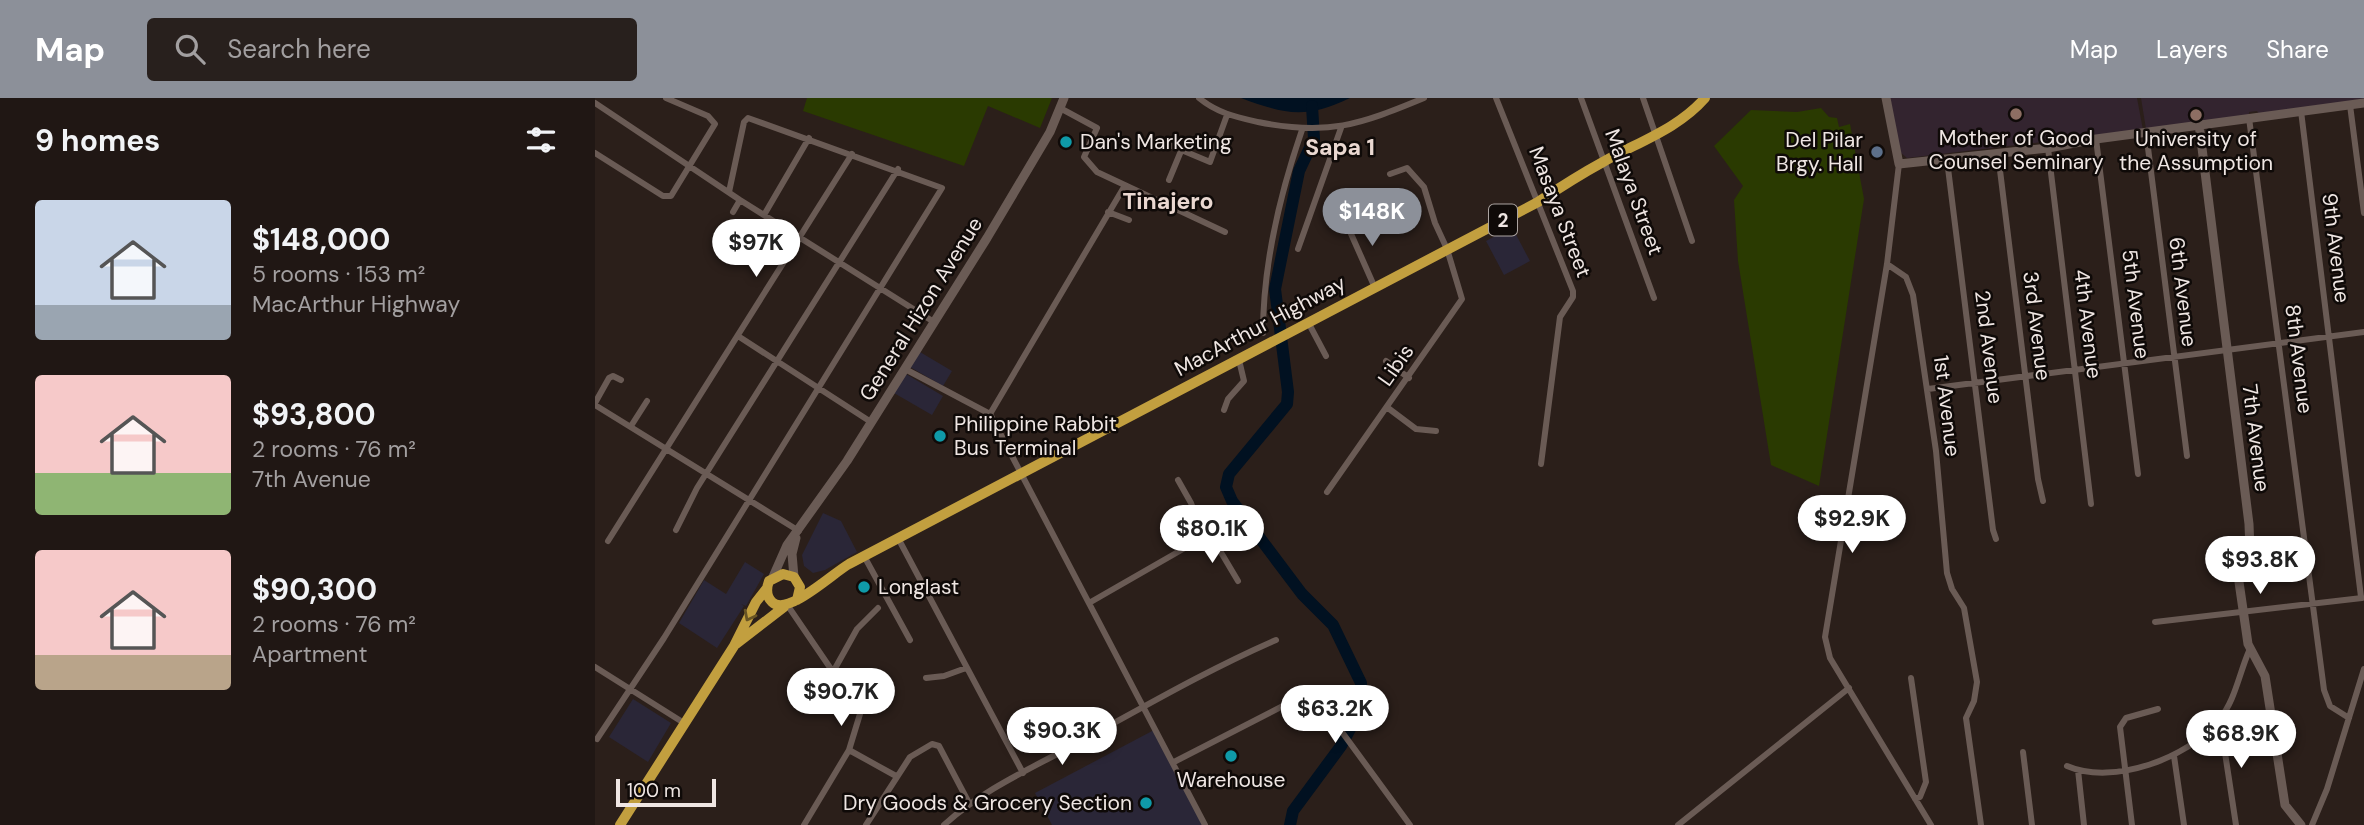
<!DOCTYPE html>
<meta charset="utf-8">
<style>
body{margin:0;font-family:"DM Sans",sans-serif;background:#28201d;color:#f1f3f6;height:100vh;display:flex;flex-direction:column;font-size:26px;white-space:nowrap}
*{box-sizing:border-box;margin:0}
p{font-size:23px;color:#a29fa0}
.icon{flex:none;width:38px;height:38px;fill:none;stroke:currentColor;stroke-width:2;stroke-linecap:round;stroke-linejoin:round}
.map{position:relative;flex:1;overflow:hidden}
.sheet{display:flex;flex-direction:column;background:#201714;width:595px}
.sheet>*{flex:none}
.scale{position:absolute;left:21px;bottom:18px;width:100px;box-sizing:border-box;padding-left:7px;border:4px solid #efe6e3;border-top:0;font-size:19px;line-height:24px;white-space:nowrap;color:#efe6e3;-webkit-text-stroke:5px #0f0a08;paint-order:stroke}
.price{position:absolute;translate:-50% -60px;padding:0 16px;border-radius:24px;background:#fff;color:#222;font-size:23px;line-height:46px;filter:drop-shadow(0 2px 4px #0008)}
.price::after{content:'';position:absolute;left:50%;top:42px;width:21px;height:16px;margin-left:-10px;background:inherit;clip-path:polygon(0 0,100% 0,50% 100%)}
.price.current{background:#8c9099;color:#fff}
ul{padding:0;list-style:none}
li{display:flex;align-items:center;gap:21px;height:175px;padding:0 35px}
li span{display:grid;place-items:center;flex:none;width:196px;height:140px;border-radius:7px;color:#555}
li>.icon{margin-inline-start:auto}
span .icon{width:84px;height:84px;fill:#fffc;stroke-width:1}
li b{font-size:30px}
h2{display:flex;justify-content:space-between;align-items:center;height:84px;padding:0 35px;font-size:30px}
header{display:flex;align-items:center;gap:42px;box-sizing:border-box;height:98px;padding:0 35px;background:#8c9099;color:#fff}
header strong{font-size:33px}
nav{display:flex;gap:38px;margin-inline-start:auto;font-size:24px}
.search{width:490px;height:63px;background:#28201d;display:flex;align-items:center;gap:18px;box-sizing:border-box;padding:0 24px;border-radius:7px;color:#a29fa0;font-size:26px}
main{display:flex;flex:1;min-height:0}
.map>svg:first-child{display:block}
.commercial{fill:#2a2637}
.education{fill:#33242f}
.green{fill:#2a3a01}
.water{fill:#011121}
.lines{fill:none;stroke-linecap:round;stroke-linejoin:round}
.river{stroke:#011121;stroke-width:12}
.street{stroke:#6a5b55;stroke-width:6}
.secondary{stroke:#6a5b55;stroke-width:9}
.highway{stroke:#c29f3f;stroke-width:10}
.oneway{stroke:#685424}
.education-dot{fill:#8d6e63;stroke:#0f0a08;stroke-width:2.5}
.culture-dot{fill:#0f9aa8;stroke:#0f0a08;stroke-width:2.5}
.service-dot{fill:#5c6f8a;stroke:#0f0a08;stroke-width:2.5}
.labels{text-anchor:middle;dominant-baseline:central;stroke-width:5;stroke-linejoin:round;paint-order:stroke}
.shield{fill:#0f0a08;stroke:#aca4a1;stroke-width:2}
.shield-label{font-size:19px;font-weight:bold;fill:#efe6e3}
.poi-label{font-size:21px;fill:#efe6e3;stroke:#0f0a08}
.street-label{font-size:21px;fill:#efe6e3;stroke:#0f0a08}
.neighbourhood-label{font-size:23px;font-weight:bold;fill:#ead8d1;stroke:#0f0a08}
</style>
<header>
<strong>Map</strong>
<div class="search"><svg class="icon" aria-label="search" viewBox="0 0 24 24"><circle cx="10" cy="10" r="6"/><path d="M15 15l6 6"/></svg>Search here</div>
<nav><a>Map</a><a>Layers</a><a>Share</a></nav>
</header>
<main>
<section class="sheet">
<h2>9 homes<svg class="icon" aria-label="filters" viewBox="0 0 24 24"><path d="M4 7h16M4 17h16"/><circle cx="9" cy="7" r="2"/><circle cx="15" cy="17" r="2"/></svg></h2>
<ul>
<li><span style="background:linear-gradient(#c9d6e8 75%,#9aa5b1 0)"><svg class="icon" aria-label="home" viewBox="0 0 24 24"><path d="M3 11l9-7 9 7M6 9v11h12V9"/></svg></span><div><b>$148,000</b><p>5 rooms · 153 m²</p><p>MacArthur Highway</p></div></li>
<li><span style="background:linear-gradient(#f6c9c9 70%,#8fb573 0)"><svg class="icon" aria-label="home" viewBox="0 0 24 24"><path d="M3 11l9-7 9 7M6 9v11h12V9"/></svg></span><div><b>$93,800</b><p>2 rooms · 76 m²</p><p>7th Avenue</p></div></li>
<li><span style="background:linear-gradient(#f6c9c9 75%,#b9a48a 0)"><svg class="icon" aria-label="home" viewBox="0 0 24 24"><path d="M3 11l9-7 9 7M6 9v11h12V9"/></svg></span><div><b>$90,300</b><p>2 rooms · 76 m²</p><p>Apartment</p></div></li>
</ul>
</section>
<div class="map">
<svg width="1769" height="727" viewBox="0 0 1769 727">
<rect width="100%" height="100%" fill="#2b1f1a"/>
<path class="commercial" d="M917,129l18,34 -26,14 -18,-34z
M325,254l32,19 -9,15 -33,-19z
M311,276l37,22 -11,19 -38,-22z
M228,415l18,8 16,31 -32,18 -12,3 -9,-7 -2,-11z
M150,464l19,12 -18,32 -5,-2 3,2 -27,42 -38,-25 25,-43 22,14z
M38,601l38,24 -23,39 -39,-25z
M559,632l49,95h-151l-17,-32z"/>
<path class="education" d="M1295,0h247l6,32 -236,28 -7,-6z
M1546,0h223v2l-105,14 -2,-3 -8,1v4l-103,13z"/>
<path class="green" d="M212,0h245l-12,30 -52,-22 -24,60 -161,-55z
M1226,10l8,9 8,1 2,9 11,-3 14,75 -45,287 -48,-21 -33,-204 -4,-61 9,-14 -29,-40 37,-36 46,2z"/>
<path class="water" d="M646,0h109c-45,21 -63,17 -109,0z"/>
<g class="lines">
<path class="river" d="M695,727l3,-14 48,-65 21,-40 -1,-23 -28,-58 -31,-31 -70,-93 -6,-14 3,-13 58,-70 1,-12 -13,-103 24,-118 15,-32 -2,-33"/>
<path class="street" d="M604,0c18,15 37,19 59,24 70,14 101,3 166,-24
M901,0l77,193v6l-13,20 -19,147
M986,0l73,200
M1048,0l49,143
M0,5l145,97 194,122
M1755,7l14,108
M465,10l37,20 -13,29 13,15 128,60
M1706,13l60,486
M1654,20l75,572 6,16 19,12
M1551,34l41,324
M1501,41l42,335
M565,43l50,21 17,-47
M1453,50l43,356
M0,55l68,43h8l44,-72 -7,-8 -42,-18
M1403,56l40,325 5,22
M1352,62l46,370 3,9
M1304,66l-12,100 -62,373 5,21 101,167
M574,82l12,-29
M138,114l7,-12
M513,114l21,8
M169,117l45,-77
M749,120l31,70
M703,151l43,-121
M1292,166l19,13 7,18 23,156 11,122 5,16 12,19 13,74 -3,19 -8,17 15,107
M713,224l18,34
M668,235c0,-68 17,-139 39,-203
M143,238l133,86
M791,263l23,17
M310,271l85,45 215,411
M1333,291l436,-57
M0,305l14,-25 4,-2 8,4
M0,307l204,126
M793,310l28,21 20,2
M629,312l4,-11 16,-18 -5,-21
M395,316l134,-227
M36,328l16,-25
M583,382l13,23 11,30 14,11 22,37
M732,394l135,-193 -15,-50 -12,-26 -11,-36 -17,-19 -17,6
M81,432l21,-42 201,-319
M303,440l125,235
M13,443l244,-387
M269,458l46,84
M494,505l108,-62 5,-8
M193,508l45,66 24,-43 21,-21
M1560,524l207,-24
M0,569l89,56
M238,574l9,12
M331,580l18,-2 22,-8
M1316,580l15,104 -6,15 -5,2
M1625,622l16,105
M2,641l67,-101 278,-450 -194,-70 -4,4 -15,70
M254,652l11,-36
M1428,654l9,73
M1579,658l10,69
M579,664l134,-69 23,24 79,108
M1472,668c46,20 122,-8 152,-46 16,-19 20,-46 30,-69
M1483,672l6,55
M209,727l45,-75 47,26
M271,727l44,-68 22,-13 7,2 30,57
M349,727c38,-35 86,-56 132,-81 66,-36 131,-74 200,-104
M1083,727l171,-137
M1537,727l-12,-98 6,-9 32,-9
M1717,727l15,-36 37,-120"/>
<path class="secondary" d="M1291,0l13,66 149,-16 48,-9 268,-36
M1604,26l50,400 1,27 -8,14 -3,17 9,62 17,32 20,129 16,20
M199,479l-2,-23 4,-16
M177,481l15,-34 60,-84 140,-223 63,-106 14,-34"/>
<path class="highway" d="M202,502l3,-13 -6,-10 -11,-3 -14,7c-3,8 -3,15 3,21 15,15 61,-29 77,-38l689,-362c21,-14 43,-28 65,-40 35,-20 75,-33 102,-64
M141,546l48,-37
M25,727l114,-179 22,-44 11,-14"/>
</g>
<defs><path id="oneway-chevron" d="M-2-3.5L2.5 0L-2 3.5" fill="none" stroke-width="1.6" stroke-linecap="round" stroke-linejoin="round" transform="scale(1.75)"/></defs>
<use class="oneway" href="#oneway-chevron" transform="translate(154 518) rotate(117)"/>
<g class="education-dot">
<circle cx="1421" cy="16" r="7"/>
<circle cx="1601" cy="17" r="7"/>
</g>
<g class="culture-dot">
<circle cx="471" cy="44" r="7"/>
<circle cx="345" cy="338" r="7"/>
<circle cx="269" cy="489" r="7"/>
<circle cx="636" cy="658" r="7"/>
<circle cx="551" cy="705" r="7"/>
</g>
<circle class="service-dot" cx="1282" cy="54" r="7"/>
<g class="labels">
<rect class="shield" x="894" y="106.5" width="28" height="31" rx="5"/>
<g class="shield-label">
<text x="908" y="122">2</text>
</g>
<g class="poi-label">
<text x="1421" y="40">Mother of Good<tspan x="1421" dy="24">Counsel Seminary</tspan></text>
<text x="1601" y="41">University of<tspan x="1601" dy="24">the Assumption</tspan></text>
<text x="1268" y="42" text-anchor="end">Del Pilar<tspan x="1268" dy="24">Brgy. Hall</tspan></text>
<text x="485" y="44" text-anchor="start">Dan's Marketing</text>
<text x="359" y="326" text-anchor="start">Philippine Rabbit<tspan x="359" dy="24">Bus Terminal</tspan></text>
<text x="283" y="489" text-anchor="start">Longlast</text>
<text x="636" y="682">Warehouse</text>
<text x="537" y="705" text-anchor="end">Dry Goods &amp; Grocery Section</text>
</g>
<g class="street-label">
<text transform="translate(1039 94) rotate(70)">Malaya Street</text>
<text transform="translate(965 114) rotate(69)">Masaya Street</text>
<text transform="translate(1741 150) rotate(83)">9th Avenue</text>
<text transform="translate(1588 194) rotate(83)">6th Avenue</text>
<text transform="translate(1541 206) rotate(83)">5th Avenue</text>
<text transform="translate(326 211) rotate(-58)">General Hizon Avenue</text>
<text transform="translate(1493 226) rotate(83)">4th Avenue</text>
<text transform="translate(665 228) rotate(-28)">MacArthur Highway</text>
<text transform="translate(1442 228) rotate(83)">3rd Avenue</text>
<text transform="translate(1394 249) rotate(83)">2nd Avenue</text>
<text transform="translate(1704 261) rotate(83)">8th Avenue</text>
<text transform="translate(801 267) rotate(-55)">Libis</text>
<text transform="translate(1352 308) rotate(83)">1st Avenue</text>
<text transform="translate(1661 340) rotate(83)">7th Avenue</text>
</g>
<g class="neighbourhood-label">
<text x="745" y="49">Sapa 1</text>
<text x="573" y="103">Tinajero</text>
</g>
</g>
</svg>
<div class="scale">100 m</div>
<b class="price current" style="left:777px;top:150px">$148K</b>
<b class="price" style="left:161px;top:181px">$97K</b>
<b class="price" style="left:1257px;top:457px">$92.9K</b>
<b class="price" style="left:617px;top:467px">$80.1K</b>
<b class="price" style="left:1665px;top:498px">$93.8K</b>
<b class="price" style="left:246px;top:630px">$90.7K</b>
<b class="price" style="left:740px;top:647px">$63.2K</b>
<b class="price" style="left:467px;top:669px">$90.3K</b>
<b class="price" style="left:1646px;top:672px">$68.9K</b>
</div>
</main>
